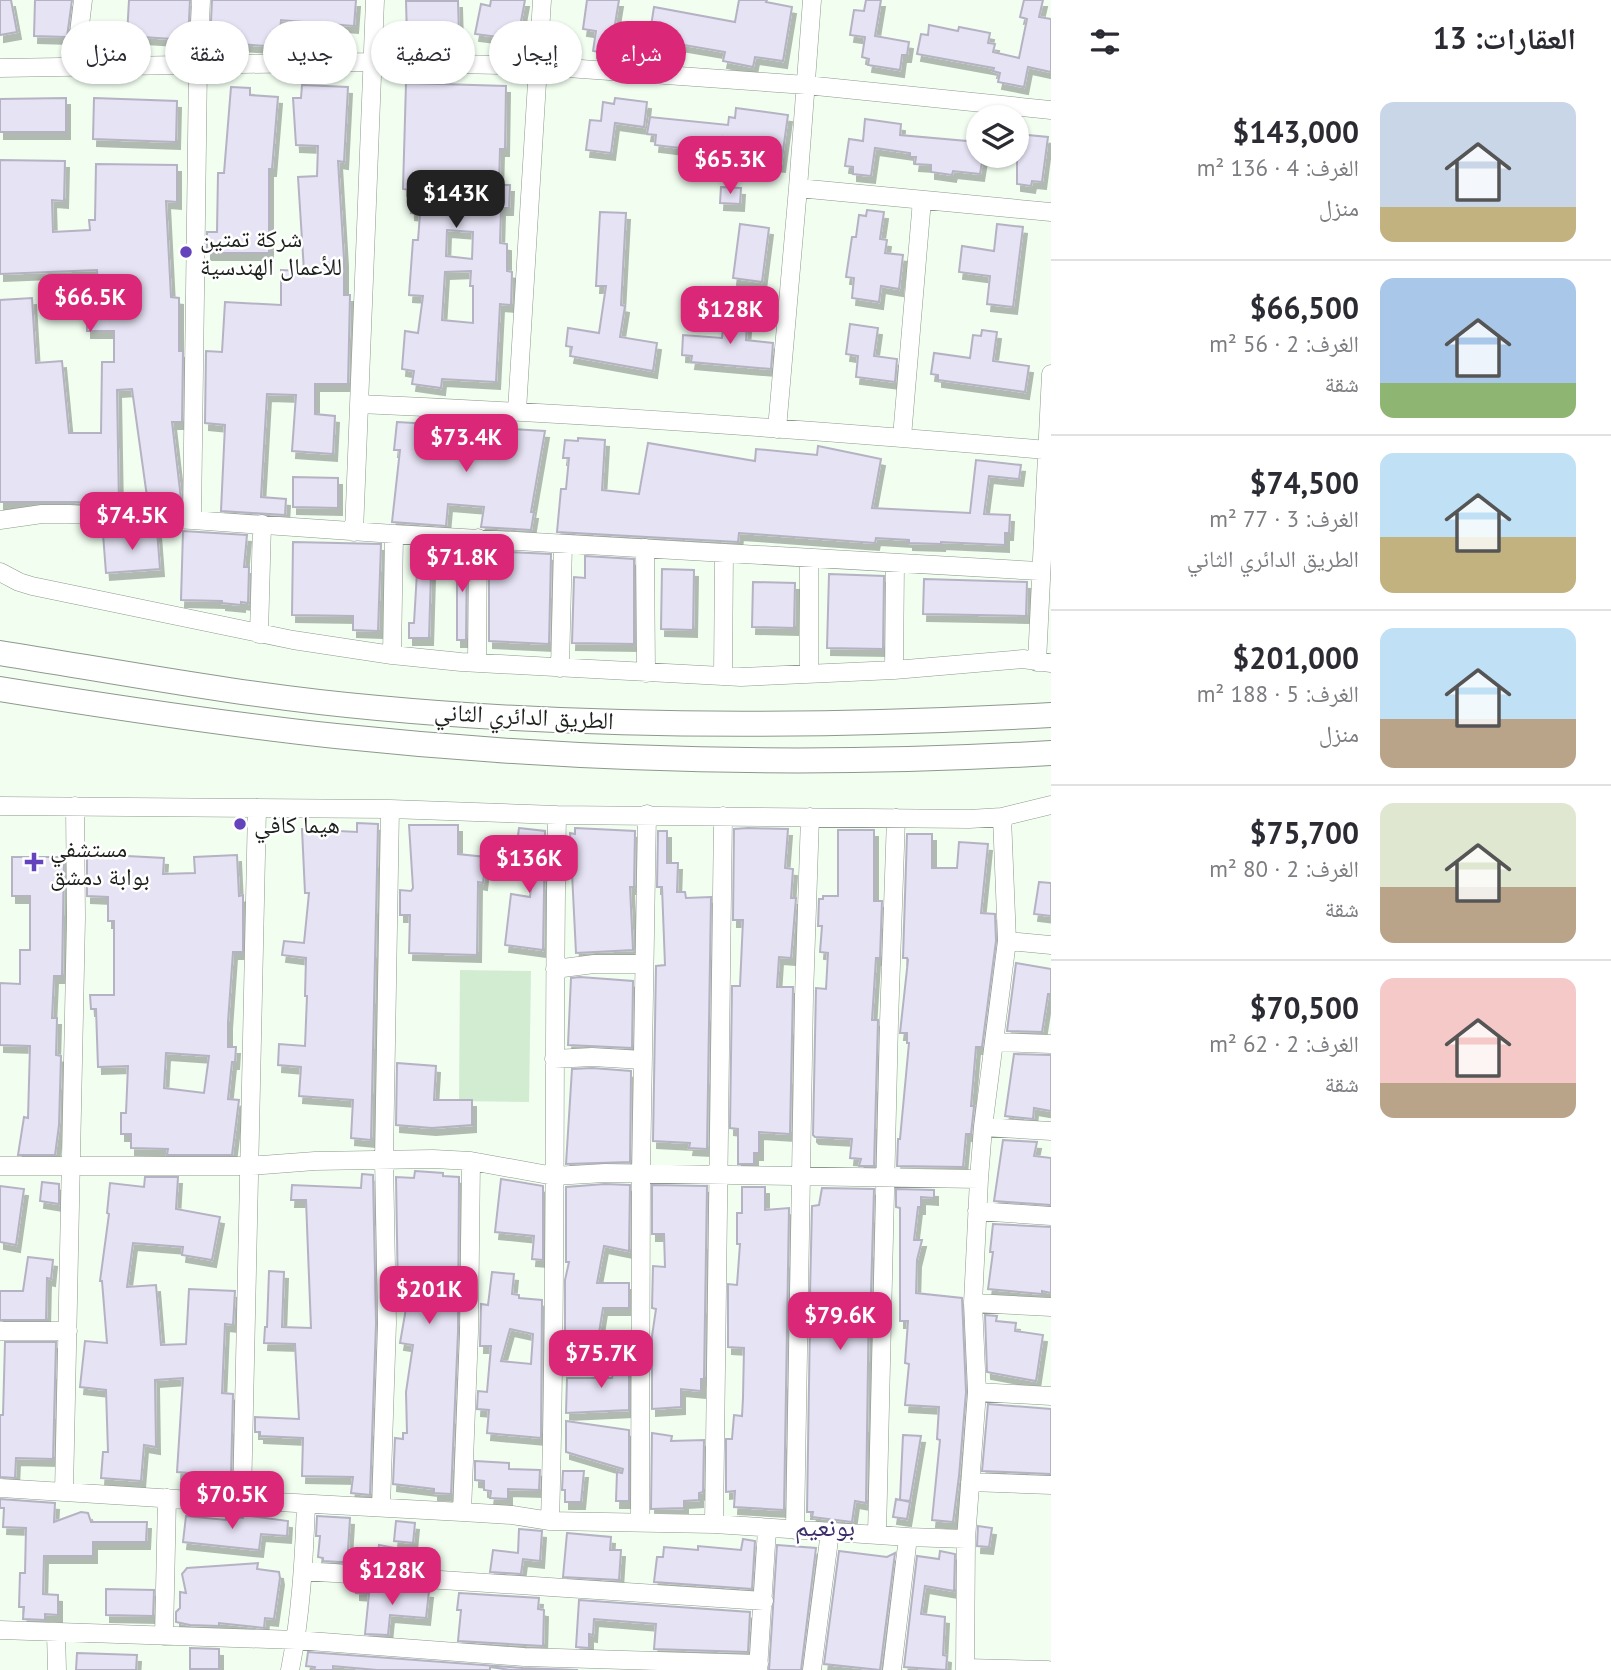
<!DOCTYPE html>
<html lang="ar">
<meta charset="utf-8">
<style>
body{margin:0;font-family:"PT Sans","Noto Naskh Arabic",sans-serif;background:#f2f2f3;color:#2b2b33;direction:rtl;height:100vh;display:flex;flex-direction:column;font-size:26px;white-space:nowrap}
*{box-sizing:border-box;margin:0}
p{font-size:23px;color:#7c7c81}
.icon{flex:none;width:38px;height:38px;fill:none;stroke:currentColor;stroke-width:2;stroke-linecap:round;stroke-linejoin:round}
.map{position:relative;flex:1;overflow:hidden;direction:ltr}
.drawer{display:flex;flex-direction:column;background:#fff;width:560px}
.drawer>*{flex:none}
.hud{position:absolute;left:21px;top:21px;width:665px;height:63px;direction:rtl;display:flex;gap:14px}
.fabs{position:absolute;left:966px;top:105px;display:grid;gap:14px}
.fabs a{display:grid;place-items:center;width:63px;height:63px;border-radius:50%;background:#fff;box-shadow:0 2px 5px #0004;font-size:35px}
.price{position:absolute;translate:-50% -60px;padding:0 16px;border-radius:14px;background:#db2777;color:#fff;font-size:23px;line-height:46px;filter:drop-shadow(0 2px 4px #0008)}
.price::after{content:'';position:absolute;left:50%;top:42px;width:21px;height:16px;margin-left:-10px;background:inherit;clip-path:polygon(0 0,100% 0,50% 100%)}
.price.active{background:#222;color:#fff}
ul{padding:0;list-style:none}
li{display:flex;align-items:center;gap:21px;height:175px;padding:0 35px}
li+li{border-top:2px solid #e1e1e2}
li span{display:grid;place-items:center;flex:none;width:196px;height:140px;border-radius:14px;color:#555}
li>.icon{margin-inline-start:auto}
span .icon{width:84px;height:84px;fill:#fffc;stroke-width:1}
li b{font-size:30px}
h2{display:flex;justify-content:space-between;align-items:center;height:84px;padding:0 35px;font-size:30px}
.pill{padding:0 24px;border-radius:32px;background:#fff;box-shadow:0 2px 5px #0004;font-size:24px;line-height:63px}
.pill.active{background:#db2777;color:#fff}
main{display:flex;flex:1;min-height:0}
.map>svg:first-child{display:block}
.green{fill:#d2ecd1}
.building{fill:#e5e3f4;stroke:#b5b3c3;stroke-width:2;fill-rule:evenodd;filter:url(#shadow)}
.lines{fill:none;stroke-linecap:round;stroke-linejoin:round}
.minor-casing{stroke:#8d998c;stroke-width:19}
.highway-casing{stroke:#8d998c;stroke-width:26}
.minor{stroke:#fff;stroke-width:18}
.highway{stroke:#fff;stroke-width:24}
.poi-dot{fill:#6444bd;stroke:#fff;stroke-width:2.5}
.labels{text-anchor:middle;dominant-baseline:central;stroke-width:5;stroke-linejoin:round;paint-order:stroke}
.poi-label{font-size:24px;fill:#1b201b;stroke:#fff;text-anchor:start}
.street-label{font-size:24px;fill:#1b201b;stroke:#fff}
.neighbourhood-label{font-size:26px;fill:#3c2f6b;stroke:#fff}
</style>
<main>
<section class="drawer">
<h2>العقارات: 13<svg class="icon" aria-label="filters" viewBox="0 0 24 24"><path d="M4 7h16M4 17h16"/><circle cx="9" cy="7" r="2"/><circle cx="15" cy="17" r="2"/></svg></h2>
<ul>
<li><span style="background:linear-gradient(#c9d6e8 75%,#c2b280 0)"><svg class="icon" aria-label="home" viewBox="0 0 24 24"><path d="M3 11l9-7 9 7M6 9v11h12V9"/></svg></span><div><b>$143,000</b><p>الغرف: 4 · 136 m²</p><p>منزل</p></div></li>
<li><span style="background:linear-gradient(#a9c7e8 75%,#8fb573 0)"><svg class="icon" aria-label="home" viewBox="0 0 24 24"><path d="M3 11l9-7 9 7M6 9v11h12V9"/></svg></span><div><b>$66,500</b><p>الغرف: 2 · 56 m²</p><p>شقة</p></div></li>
<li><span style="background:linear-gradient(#bfe0f5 60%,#c2b280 0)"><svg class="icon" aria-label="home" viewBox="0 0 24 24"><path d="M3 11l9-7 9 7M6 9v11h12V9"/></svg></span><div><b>$74,500</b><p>الغرف: 3 · 77 m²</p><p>الطريق الدائري الثاني</p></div></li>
<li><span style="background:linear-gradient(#bfe0f5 65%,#b9a48a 0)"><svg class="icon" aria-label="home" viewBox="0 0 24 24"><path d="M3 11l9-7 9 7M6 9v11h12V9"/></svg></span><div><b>$201,000</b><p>الغرف: 5 · 188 m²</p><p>منزل</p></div></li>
<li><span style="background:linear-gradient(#dfe7d0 60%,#b9a48a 0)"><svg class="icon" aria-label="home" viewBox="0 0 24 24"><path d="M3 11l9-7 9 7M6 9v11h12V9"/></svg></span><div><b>$75,700</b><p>الغرف: 2 · 80 m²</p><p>شقة</p></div></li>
<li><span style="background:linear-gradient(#f6c9c9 75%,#b9a48a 0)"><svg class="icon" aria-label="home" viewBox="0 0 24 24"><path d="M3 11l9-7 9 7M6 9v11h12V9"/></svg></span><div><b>$70,500</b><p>الغرف: 2 · 62 m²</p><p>شقة</p></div></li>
</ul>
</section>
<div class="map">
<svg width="1051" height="1670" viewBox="0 0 1051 1670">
<defs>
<filter id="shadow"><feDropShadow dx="4" dy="7" stdDeviation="0" flood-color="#0004"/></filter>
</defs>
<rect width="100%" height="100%" fill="#f1fef0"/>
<path class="green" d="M460,970l71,1 -2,131 -70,-1z"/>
<path class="building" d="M0,0h11l6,32 -17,3z
M35,0h37l-5,37 -33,-1z
M129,0h61l-2,40 -61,-4z
M212,0h144l-2,26 -25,-2 -2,24 -16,-2 2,-23 -32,-3 -2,27 -69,-5z
M491,0h34l-6,32 -11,-2 -2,8 -31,-4 6,-30 9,2z
M587,0h32l-5,30 28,5 -3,23 -46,-7 3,-20 -13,-2z
M739,0h28l-1,2 26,5 -9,54 -28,-4 -2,10 -30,-6 2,-9 -76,-13 5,-32 81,15z
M866,0h15l-6,36 34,6 -2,13h-5l-2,15 -32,-5 1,-6 -7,-2 3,-20 -15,-2 4,-25 10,1z
M1024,0h19l-4,17 12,2v53l-23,-5 -4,20 -26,-5 2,-9 -7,-2 1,-3 -77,-14 4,-20 7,1 1,-10 29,6 1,-4 31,6 -2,10 7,1 -2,8 26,6 8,-39 -7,-2z
M406,1h52l1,35 -52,1z
M406,83l100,3 -1,63h-5l-1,36h11l-1,23h-8l-1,35 7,1v27l5,1 -1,33 -11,-1 -4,78 -54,-3 -1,9 -29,-4 2,-13 -12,-2 3,-38 13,2 5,-37 -14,-1 4,-55h5l2,-26 -9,-1 -1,-23 -7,-1zM447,230l26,2 -1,27 -26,-3zM471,271l-1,15h3v37l-31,-3 3,-48z
M302,85l46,2 -4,75 -6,-1 6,98v36h6l-2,89h-33v30l20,2 -2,38 -41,-3 4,-56 -29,-1 -6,103 25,2 -1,16 -64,-4 4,-86 -20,-2 1,-72 16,1 3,-50 56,3v-35l23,1 -6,-94 19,-1 1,-30 -22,-1 -3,-47h8z
M231,87l19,1v7l28,2 -6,72h-3v84h-62v-21h10l1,-59h6z
M66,98v34h-66v-33z
M94,98l83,3 -1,41 -83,-3z
M615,98l32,4 -3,25 -29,-4 -4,30 -25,-3 4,-30 11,1 2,-19 11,2z
M736,108l52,7 -7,50 -8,-1v4l-17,-2 4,-24 -37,-5 -2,16 -66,-8 1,-10 -9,-1 3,-17 78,8 1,-8 6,1z
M865,119l36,5 -1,11 78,7v14h5l-3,18 -27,-3 -1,4 -21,-3v-7l-16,-1 1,-7h-6v-4l-35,-5 -4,28 -18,-2v-7l-8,-1 4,-27 14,2z
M1017,134l31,3 -6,45 -10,-1 -1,5 -14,-2z
M0,160l65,1 -1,40 -12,-1 1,32 37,-2 -1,-10h6l1,-56 81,1v37l-11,-1 5,96 8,1v53h4l-1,71h-10l9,77 -33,5 -16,-115 -15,1 2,115 -44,-3h-75v-202l32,-2 4,65 26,-2 7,72h32l1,-71h12v-31h-27v-36h11l-1,-25 -97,4z
M721,187l20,1 -1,16 -20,-1z
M867,210l17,2 -4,27 7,1 -2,13 18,2 -4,34 -18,-3 -2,16 -27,-4 2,-20 -8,-1 6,-40h4l3,-22 7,1z
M600,212l26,1 -5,92 4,1 -5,31 37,6 -4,28 -83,-15 2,-9 -6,-1 2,-18 31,5 7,-47h-10z
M740,224l29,4 -7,54 -29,-4z
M997,224l26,3 -10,80 -26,-3 3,-28 -31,-4 3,-26 32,5z
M733,310l15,1 -2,29 27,3 -2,26 -80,-7 1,-6 -10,-1 1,-20 39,3 2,-21 8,1z
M850,324l28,4 -4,28 23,3 -2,23 -39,-5 2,-21 -12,-2z
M982,330l15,2 -4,29 36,5 -4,26 -87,-12v-5l-7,-1 3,-21 36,5 3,-23 8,1z
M397,422l148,9 -14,81h3l-3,18 -50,-3 3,-20 -36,-3 -2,22 -54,-4 8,-72h-6z
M578,438l27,2 -3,50 37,4 9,-51 107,18 1,-12 61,6 1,-9 63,13 -9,49 98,5 6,-53 45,5 -2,14 -30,-3 -5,38 26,1 -1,18h-4v12l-64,-3v2l-32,-1v-3l-33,-2 -1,5 -136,-10 -1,9 -181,-10 4,-43h5l3,-31h-6l2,-18 13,1z
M293,477l45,1v30l-45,-1z
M157,530l3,39 -54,4 -3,-39z
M183,531l64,4 -3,32h5l-1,36 -7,-1v3l-19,-2v-2l-41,-1z
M293,542l88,2 -3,87 -25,-1v-14l-61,-1z
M457,549l10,1 -1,90h-9z
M489,551l62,3 -2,90 -60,-3z
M585,556l49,3v85l-62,-1 2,-66 11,1z
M662,569l32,1 -1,60 -32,-1z
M417,572h14l-2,66h-20v-15h5z
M829,574l55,2 -1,73 -56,-1z
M924,579l103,3 -1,34 -103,-2z
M753,582l42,1 -1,45 -42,-1z
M357,823l21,1 -7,316 -20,-2 2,-38 -54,-4 2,-29 -23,-2 1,-21 26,2 2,-50h-2l1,-38 -24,-3 2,-14 20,2 5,-50h-4l-3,-64 55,3z
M409,825h49v29l28,3 -3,26 -5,-1 -1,73 -68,-2 1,-38h-10v-25l11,1 2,-3z
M519,828l26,3 -2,119 -38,-5 6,-51 19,3 4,-37 -19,-2z
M575,828l60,3 -1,56h-4l3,63 -57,3 -6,-120 5,1z
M748,828l40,1 -3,39 8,1 -2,29h5l-5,60 -12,-1 -2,30h16l-3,147 -31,-2v21h-5v11h-16v-35l-8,-1 2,-142h8l3,-66h-10l1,-91z
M838,830h36v71h8l-2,57h-4l-4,62h6l-4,146h-15l2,-7 -11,-1 2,-19 -37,-2 -2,-2 3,-147 10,1 2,-36 -8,-1 2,-26h-4l1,-27h4v-3h15z
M658,831h9v32h11l-1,29h8l1,6 25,-1 -4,252 -18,-1 1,-5 -37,-2 3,-175 9,-1 -3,-78h-5z
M907,834h25v34h25l2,-26 29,2 -7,69 14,1 1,27 -14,106h-6l-5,59h3l-3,28h-5l-3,33 -66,-1 1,-27h2l9,-96h-2v-10h-7l8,-73 -1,-2h-4z
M108,855l56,3 -1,16 32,-1 -1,-16 43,-2 2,41 4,-1v57h-10l-5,70v25h8l-1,15h-3l-4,37 11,1 -7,55h-65l1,-6 -37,-1v-14h-10v-21h5l2,-47 -30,1 -2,-58h-5l-1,-14h24v-74h-6v-24l-21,-1v-38h21zM166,1053l43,3 -5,37 -40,-5z
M12,857h52l-2,119h-8l-2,42h5l-1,37 5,1 -2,69 -4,30h-37l6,-38 4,1 2,-72 -30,-1v-62l20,1v-34h10v-54h-18z
M1039,882l12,1v33l-17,-2z
M1016,963l35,6v25h-3l-6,38 -35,-1z
M580,977l53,4 -1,67 -64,-3 3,-67z
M1014,1054l37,1v56l-17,-3 -1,11 -28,-3z
M397,1063l39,3 -2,34h38v25l-40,3 -36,-3z
M592,1068l39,3 -1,91 -64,2 6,-95z
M1003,1140l34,2 -3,14 17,2v47l-57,-4z
M415,1171l28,2v3l16,1 -1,155 -7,162 -17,-1v-4l-41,-5 2,-46 8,1v-6h4l-1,-41 7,-47 -13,-2 8,-46h-10l-2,-120 18,1z
M362,1174l11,1 3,148 -6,172 -19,-2 2,-16 -51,-1 1,-38 -43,-2v-4h-5v-15l44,2 -4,-75 -31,-1 1,-16h2l2,-56 15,1 -2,55 29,1 -5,-128h-15l1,-15 69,3z
M145,1177h33l-2,32 44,8 -8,43 -30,-5 1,-8 -50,-4 -6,44 29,-2 5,60 25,-1 3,-55 46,2 -2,34 -8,-1 -3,69 11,1 -2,82 -54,-4 6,-94 -28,2 1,67 -12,-2 -3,36 -40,-3 2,-26h5l-2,-62 -26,-3 5,-46 22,2 -5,-62h-2l9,-67 -2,-1 3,-30 34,4z
M501,1179l42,7v74l-11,-1 2,-23 -39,-4z
M42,1182l17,2v20l-19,-3z
M605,1184l25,1 -1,66 -25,-5 -7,37h32v25h-26l-7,43 -31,-5v-66l4,-18h-3v-75z
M652,1185l55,1 -3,193h-3v12l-20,-2v18l-29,2v-73l4,-27 -4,-1 1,-42 12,1 -1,-33h-12z
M0,1186l24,3 -8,56 -16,-3z
M742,1187h23v23l24,-2 -5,302 -50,-3 1,-16 -9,1v-53h6l2,-24 8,1 1,-18 1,-50 -16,-1v-63l9,1 3,-41h-3v-31h5z
M822,1188l52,1 -3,104h-2l-3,210 -11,-2 -3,21 -40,-5 1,-5h-6l3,-191h13l1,-26 -14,-2 2,-87 7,-1z
M896,1189l38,1v8l-13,-1v10h-3l-4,33h8l-5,20 -1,33 46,5 4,94 -7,84 -6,46 -21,-2 8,-80 -3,-1 2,-32 -34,-2 4,-41 -4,-1 3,-42h-8v-113l-4,-1z
M993,1224l58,3v66l-9,-2v3l-54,-5 5,-37h-3z
M28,1257l25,3 -2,19 -4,-1 -1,42h-46v-29h23z
M492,1272l22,2 -2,20 7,1v3l23,2 -1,138 -54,-5 2,-23 -12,-1 1,-18 9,1 4,-46h-11l1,-42 7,1zM510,1329l23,5 -2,30 -30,-3z
M985,1315l12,1 -1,5 20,2 -1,8 28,4 -7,46 -49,-9z
M5,1342h51l-3,117 -37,-1 -1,20 -15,-1v-62h3z
M618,1350l11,2v58l-63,3 1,-35h45z
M988,1404l63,5v65l-69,-3z
M566,1421l63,9v71h-13l1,-29 5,1 1,-4 -57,-17z
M652,1433l20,3 -1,5 33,-1 -1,52 -4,1v7l-15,1v7l-33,1z
M903,1435l18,1 -11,65 -9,-1 9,2 -3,17 -14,-2 3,-18 4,1z
M475,1461l34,2v6l31,1 -1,20 -31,-1v10l-18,-1 1,-7 -7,-1v-9l-9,-1z
M563,1471h21l-3,31h-16v-12h-3z
M0,1499l55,4 -1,19 27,-10 7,1 3,9h56l-1,20h-53v14h-49l-1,38 15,1v20l-13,-1v6l-22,-1 1,-12h-5l1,-34h5l1,-45 -23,-1 1,-19h-4z
M244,1515l44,6 -1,15 -26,-2 -2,16 -76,-8 3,-26 40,4v-4l17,2z
M317,1516l33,2 -2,32 30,2 1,-7 16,3 -2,17 -70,-4v-3l-5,-1 2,-21h-4z
M396,1521l19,2 -2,20 -19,-2z
M978,1526l14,2 -3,19 -12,-1z
M519,1529l23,2 -2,30 -17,-2 -2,15 -31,-2 3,-22 25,3z
M567,1533l44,4 -1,13h11l-2,30 -56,-3z
M743,1539l12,2 -3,48 -98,-7 3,-25h6l1,-10 34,3v-4l43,4z
M777,1545l39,3 -15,122h-32z
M839,1551l48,6 8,-4 -15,117 -56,-6z
M940,1551l15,3 -1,37 -29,-5 -4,28 24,3 -2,38 4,1 -1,14 -42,-3 13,-111 22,3z
M258,1563l-1,6 22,3 1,6 -6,41 -9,-1 -1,10 -45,-5v3l-29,-1 -14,-3v-10l4,-4v-16l6,1 -4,-19 5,-6z
M356,1586l73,5 -3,27 -36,-3 -2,20 -23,-1 4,-40 -13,-1z
M106,1589l48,1 -1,26 -47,-1z
M459,1593l80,5 -1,11 6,1 -1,36 -85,-5 3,-31h-4z
M579,1600l171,12 -2,40 -94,-3 2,-25 -62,-5 -1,16 -4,-1v14l-13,-1z
M190,1648l29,1v20h-29z
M308,1652l215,16 55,2h-68l-20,-3v3h-113l-44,-4v4h-19l1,-3 -9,-1z
M77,1653l60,2 -1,15h-60z"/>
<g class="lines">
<g class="minor-casing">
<path id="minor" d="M75,66l8,-66
M0,68l371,-6 168,4 267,19 245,25
M798,188l253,24
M359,404c230,10 459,26 687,46
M517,411l25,-411
M777,429l21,-241 14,-188
M902,437l20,-237
M0,520l42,-6h27l123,6 202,14 645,37
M192,520l6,-454 3,-66
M354,532l21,-532
M645,548l1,125
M809,558v116
M0,572l19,10 13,4 261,54 99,15 69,7 280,15 153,-7 129,-11 28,4
M259,634l3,-110
M392,655l2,-121
M1037,662l14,-288
M477,663l1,-125
M560,668l3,-124
M894,670l1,-106
M723,676l1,-123
M0,806l390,3 167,6 412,4 33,-2 49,-12
M1007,941l44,4
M555,969l39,-5h50
M994,1042l57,2
M554,1059l38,-2 51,3
M983,1127l68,4
M0,1166h249l66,-5 118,-2 38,2 83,15 51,-3 374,6
M977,1211l74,5
M973,1303l78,4
M0,1331h68
M977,1392l74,4
M970,1482l81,3
M0,1488l192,12h50l220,12 50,3 38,6 164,3 194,13 58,2
M64,1492l12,-574 -1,-112
M242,1500l15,-692
M381,1507l6,-184 -3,-164 6,-350
M462,1512l7,-180 2,-171
M550,1521c7,-235 3,-471 7,-706
M640,1522l1,-348 6,-360
M714,1524l9,-708
M795,1530l9,-533 6,-180
M877,1534l12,-512 7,-204
M303,1571l461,30
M0,1630l296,10 228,17 235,7
M56,1633l1,37
M164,1636l3,-138
M965,1668l83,2
M290,1670c11,-55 14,-110 16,-166
M758,1670l9,-141
M812,1670l18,-138
M892,1670l16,-133
M965,1670l1,-131 11,-147 -4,-89 6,-124 4,-52 24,-186 -5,-124"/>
</g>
<g class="highway-casing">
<path id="highway" d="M0,653c125,20 251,44 378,55 223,21 450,19 673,7
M0,689c112,18 224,35 336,47 237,25 477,31 715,17"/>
</g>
<use href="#minor" class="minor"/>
<use href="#highway" class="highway"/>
</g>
<g class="poi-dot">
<circle cx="186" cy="252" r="7"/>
<circle cx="240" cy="824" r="7"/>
<path d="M30.5 851.5h7v7h7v7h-7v7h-7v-7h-7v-7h7z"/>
</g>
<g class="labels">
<g class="poi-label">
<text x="200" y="238">شركة تمتين<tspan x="200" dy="28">للأعمال الهندسية</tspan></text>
<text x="254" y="824">هيما كافي</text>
<text x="50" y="848">مستشفي<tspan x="50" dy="28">بوابة دمشق</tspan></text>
</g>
<g class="street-label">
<text transform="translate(524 716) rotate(3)">الطريق الدائري الثاني</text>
</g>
<g class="neighbourhood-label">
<text x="825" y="1526">بونعيم</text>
</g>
</g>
</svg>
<div class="fabs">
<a><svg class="icon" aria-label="layers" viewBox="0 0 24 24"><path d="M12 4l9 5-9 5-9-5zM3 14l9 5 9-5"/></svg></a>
</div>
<b class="price" style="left:730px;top:196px">$65.3K</b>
<b class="price active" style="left:456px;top:230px">$143K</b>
<b class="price" style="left:90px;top:334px">$66.5K</b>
<b class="price" style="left:730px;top:346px">$128K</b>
<b class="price" style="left:466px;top:474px">$73.4K</b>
<b class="price" style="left:132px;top:552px">$74.5K</b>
<b class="price" style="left:462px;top:594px">$71.8K</b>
<b class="price" style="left:529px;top:895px">$136K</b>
<b class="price" style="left:429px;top:1326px">$201K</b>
<b class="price" style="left:840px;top:1352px">$79.6K</b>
<b class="price" style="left:601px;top:1390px">$75.7K</b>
<b class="price" style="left:232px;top:1531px">$70.5K</b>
<b class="price" style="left:392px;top:1607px">$128K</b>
<div class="hud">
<a class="pill active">شراء</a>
<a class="pill">إيجار</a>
<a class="pill">تصفية</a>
<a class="pill">جديد</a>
<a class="pill">شقة</a>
<a class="pill">منزل</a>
</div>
</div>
</main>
